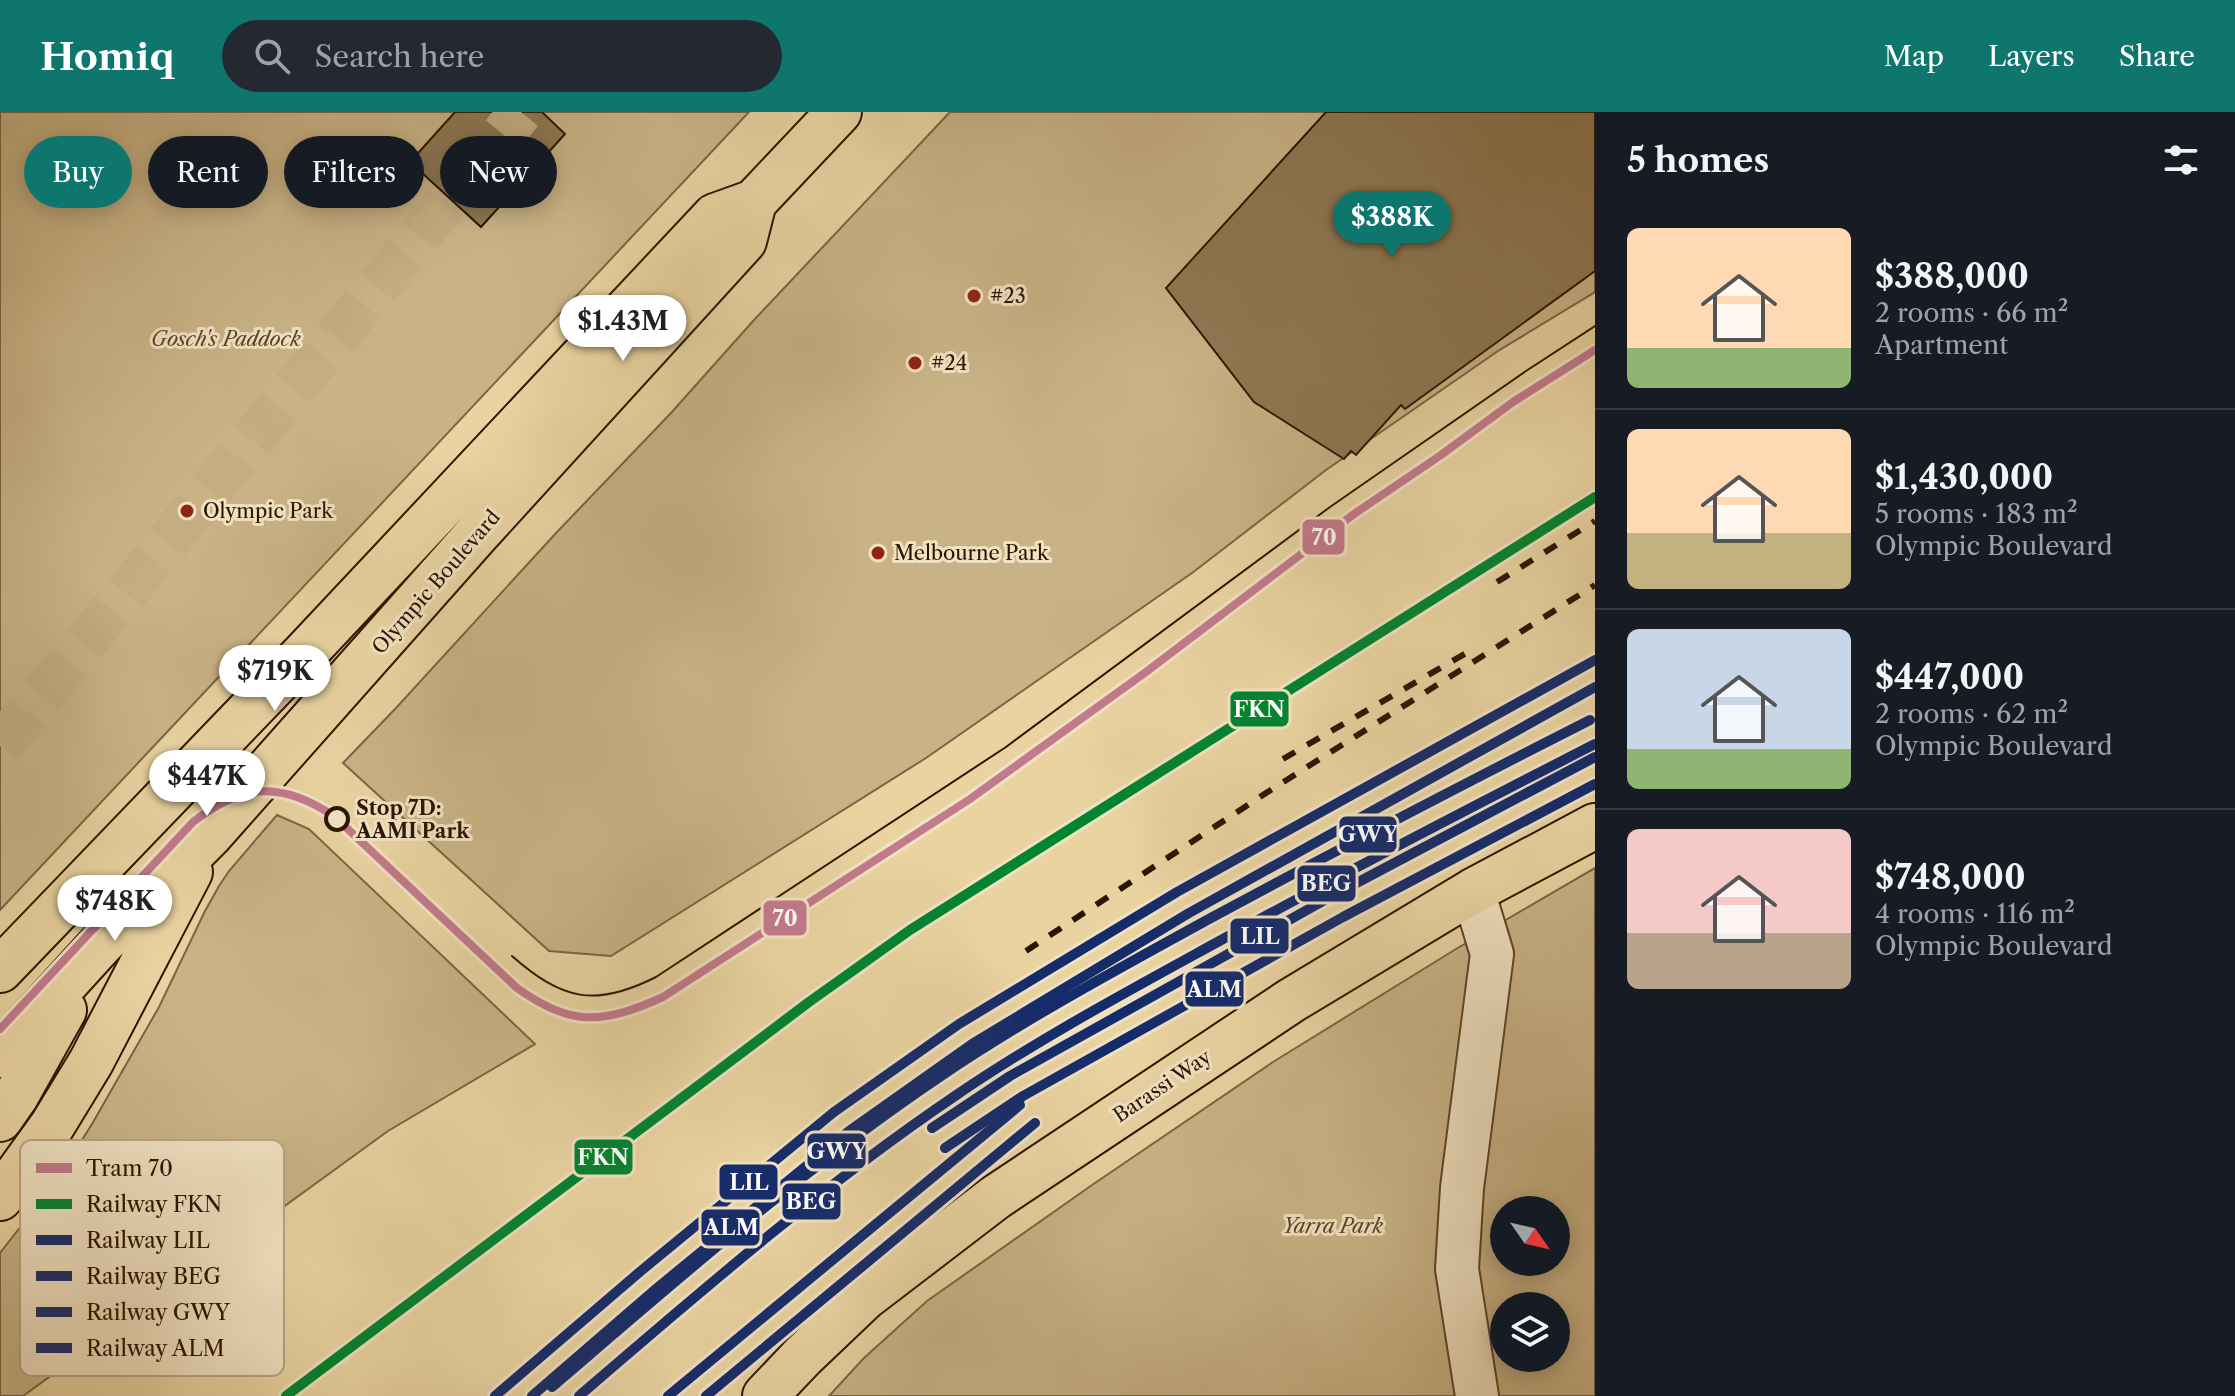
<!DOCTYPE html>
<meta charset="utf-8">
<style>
body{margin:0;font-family:"Libre Caslon Text",serif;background:#242831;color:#f1f3f6;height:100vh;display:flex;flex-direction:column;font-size:30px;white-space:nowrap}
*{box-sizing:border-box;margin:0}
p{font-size:26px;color:#9ea1a6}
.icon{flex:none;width:44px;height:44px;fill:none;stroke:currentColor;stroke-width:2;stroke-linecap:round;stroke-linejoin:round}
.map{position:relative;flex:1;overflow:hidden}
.drawer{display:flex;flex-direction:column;background:#171b24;width:640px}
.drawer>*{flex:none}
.guide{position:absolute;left:24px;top:24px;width:760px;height:72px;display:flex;gap:16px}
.needle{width:52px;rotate:124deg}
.tools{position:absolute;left:1490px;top:1084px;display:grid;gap:16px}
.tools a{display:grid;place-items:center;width:80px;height:80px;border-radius:50%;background:#171b24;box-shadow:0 4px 20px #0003;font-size:40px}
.price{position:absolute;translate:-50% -68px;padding:0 18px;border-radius:28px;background:#fff;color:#222;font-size:26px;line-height:52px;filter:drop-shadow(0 2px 4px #0008)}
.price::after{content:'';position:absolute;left:50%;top:48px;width:24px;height:18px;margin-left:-12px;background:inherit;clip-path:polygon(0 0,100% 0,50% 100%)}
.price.selected{background:#0f766e;color:#fff}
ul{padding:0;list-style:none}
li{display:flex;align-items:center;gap:24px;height:200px;padding:0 32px}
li+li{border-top:2px solid #363941}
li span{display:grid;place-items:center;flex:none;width:224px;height:160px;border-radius:12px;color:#555}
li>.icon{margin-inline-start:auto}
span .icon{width:96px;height:96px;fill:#fffc;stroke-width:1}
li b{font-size:34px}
h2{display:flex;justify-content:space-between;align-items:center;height:96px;padding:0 32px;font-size:34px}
.chip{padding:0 28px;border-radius:36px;background:#171b24;box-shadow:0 4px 20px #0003;font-size:28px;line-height:72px}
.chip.selected{background:#0f766e;color:#fff}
header{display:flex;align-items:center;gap:48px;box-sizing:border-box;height:112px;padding:0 40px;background:#0f766e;color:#fff}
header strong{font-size:38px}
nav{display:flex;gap:44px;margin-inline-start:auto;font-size:28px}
.search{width:560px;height:72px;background:#242831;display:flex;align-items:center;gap:20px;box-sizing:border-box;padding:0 28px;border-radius:44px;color:#9ea1a6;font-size:30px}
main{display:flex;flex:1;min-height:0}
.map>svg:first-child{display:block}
.green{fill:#c9b386;stroke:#7a6443;stroke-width:2;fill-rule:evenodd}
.building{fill:#8e7854;stroke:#2c1500;stroke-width:2}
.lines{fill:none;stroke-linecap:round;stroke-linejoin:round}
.highway-tunnel{stroke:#c3ad81;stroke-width:44;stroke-dasharray:44 22;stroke-linecap:butt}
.minor-casing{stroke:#5b4428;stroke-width:46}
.major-casing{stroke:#2c1500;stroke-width:48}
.minor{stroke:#f1e2c2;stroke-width:42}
.major{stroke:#e9d3a1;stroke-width:44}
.tram{stroke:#2c1500;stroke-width:2}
.rail{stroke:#2c1500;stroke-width:6;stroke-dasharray:14 14;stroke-linecap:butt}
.rail-1-casing{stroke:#f1e2c2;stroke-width:16}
.rail-2-casing{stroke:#f1e2c2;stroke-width:16}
.rail-3-casing{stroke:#f1e2c2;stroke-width:16}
.rail-4-casing{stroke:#f1e2c2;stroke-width:16}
.rail-5-casing{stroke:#f1e2c2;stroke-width:16}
.rail-1{stroke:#028430;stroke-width:10}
.rail-2{stroke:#152c6b;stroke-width:10}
.rail-3{stroke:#152c6b;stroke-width:10}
.rail-4{stroke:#152c6b;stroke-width:10}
.rail-5{stroke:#152c6b;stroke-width:10}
.tram-1-casing{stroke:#f1e2c2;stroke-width:14}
.tram-1{stroke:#c37a8c;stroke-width:8}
.poi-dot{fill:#8f2418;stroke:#f1e2c2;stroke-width:3}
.stop-dot{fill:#f1e2c2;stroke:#2c1500;stroke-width:4}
.labels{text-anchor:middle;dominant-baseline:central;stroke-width:6;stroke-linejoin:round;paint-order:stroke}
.poi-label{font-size:20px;fill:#2c1500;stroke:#f1e2c2;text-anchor:start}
.park-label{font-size:20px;font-style:italic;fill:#5b4428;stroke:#f1e2c2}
.street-label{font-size:20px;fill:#2c1500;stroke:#f1e2c2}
.stop-label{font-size:20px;font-weight:bold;fill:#2c1500;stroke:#f1e2c2;text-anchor:start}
.key{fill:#f1e2c2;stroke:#b6a488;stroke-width:2}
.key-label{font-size:22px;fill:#2c1500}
.line-badge{stroke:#f1e2c2;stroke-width:3}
.badge-label{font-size:22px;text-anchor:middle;font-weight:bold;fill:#fff}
</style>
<header>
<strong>Homiq</strong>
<div class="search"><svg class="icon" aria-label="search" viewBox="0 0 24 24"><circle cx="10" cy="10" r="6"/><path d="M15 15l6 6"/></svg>Search here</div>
<nav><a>Map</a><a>Layers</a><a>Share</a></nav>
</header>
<main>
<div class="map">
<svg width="1595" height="1284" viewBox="0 0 1595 1284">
<rect width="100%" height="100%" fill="#e9d3a1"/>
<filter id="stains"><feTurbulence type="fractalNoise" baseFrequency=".0025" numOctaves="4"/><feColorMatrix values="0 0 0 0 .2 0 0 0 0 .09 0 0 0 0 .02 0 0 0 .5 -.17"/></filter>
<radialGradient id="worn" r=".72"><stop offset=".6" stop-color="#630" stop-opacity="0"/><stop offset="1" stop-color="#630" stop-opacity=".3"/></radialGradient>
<path class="green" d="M0,0h749l-749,798z
M950,0h645v180l-97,59 -172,119 -134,103 -266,185 -315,198 -62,-5 -206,-188 53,-55 161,-176 114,-119 83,-93z
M277,703l32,14 226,215 -147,87 -365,265h-23v-143l57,-73 35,-56 67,-117 46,-96 14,-25 10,-15z
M1595,756v528h-766l35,-38 63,-57 165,-116 181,-123 183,-113zM1504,1098h52v52h-52zM1504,1194h52v52h-52z"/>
<path class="building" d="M455,0h87l23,22 -84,93 -71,-65z
M1326,0h269v159l-190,138 -4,-4 -45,50 -5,-4 -7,8 -90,-57 -88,-114z"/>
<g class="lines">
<path class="highway-tunnel" d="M0,634l521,-634"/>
<g class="minor-casing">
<path id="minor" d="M1473,779l19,63 -30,234 -5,81 20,127"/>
</g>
<g class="major-casing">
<path id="major" d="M0,858l305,-317 410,-437 39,-14 85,-90
M0,943l101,-111 109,-109 267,-301 267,-293 10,-39
M0,1007l16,-23 48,-86
M0,1086l52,-72 39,-64 99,-190
M765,1284l38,-40 61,-58 132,-101 296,-197 181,-109 122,-65"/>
</g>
<use href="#minor" class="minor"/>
<use href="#major" class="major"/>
<path class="tram" d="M512,844c50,44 83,52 144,21l350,-230 324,-240 196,-136 69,-45"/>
<path class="rail" d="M1497,470l98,-61
M1283,647l190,-110
M1026,839l240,-158 329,-208"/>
<g class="rail-1-casing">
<path id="rail-1" d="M286,1284l523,-394 101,-72 685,-433"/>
</g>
<g class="rail-2-casing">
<path id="rail-2" d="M932,1016l78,-52 322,-180 263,-139
M495,1284l147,-126 192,-158 125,-88 218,-132 418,-232
M668,1284l352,-291"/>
</g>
<g class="rail-3-casing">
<path id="rail-3" d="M579,1284c121,-104 243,-210 376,-300 85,-58 177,-107 268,-157 123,-67 247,-131 372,-195"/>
</g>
<g class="rail-4-casing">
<path id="rail-4" d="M552,1275c126,-108 251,-218 389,-311 86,-58 177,-107 268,-157 126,-68 253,-134 381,-199"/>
</g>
<g class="rail-5-casing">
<path id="rail-5" d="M945,1036l78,-52 320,-179 252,-133
M532,1284l125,-108 192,-157 123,-87 217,-131 406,-226
M706,1284l329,-273"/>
</g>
<use href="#rail-1" class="rail-1"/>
<use href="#rail-2" class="rail-2"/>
<use href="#rail-3" class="rail-3"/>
<use href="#rail-4" class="rail-4"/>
<use href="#rail-5" class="rail-5"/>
<g class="tram-1-casing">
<path id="tram-1" d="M0,917l193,-207c50,-39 89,-41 142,-5l182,171c55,39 86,36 146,9l307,-198 176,-127 208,-158 87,-59 72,-53 82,-52"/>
</g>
<use href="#tram-1" class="tram-1"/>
</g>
<g class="poi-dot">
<circle cx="974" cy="184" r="8"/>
<circle cx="915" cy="251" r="8"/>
<circle cx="187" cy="399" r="8"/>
<circle cx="878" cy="441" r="8"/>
</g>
<circle class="stop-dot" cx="337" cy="707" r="11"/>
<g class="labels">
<g class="poi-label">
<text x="990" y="184">#23</text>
<text x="931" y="251">#24</text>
<text x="203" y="399">Olympic Park</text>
<text x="894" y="441">Melbourne Park</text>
</g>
<g class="park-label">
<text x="226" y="227">Gosch's Paddock</text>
<text x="1333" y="1114">Yarra Park</text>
</g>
<g class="street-label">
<text transform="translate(436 470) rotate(-49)">Olympic Boulevard</text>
<text transform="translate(1162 974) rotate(-34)">Barassi Way</text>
</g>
<g class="stop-label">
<text x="356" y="696">Stop 7D:<tspan x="356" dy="23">AAMI Park</tspan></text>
</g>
</g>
<rect x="20" y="1028" width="264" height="236" rx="12" class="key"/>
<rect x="36" y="1051" width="36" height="10" fill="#c37a8c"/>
<rect x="36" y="1087" width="36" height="10" fill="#028430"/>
<rect x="36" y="1123" width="36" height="10" fill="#152c6b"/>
<rect x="36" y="1159" width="36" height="10" fill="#152c6b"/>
<rect x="36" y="1195" width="36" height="10" fill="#152c6b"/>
<rect x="36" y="1231" width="36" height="10" fill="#152c6b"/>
<g class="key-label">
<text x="86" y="1064">Tram 70</text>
<text x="86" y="1100">Railway FKN</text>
<text x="86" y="1136">Railway LIL</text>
<text x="86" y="1172">Railway BEG</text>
<text x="86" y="1208">Railway GWY</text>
<text x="86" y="1244">Railway ALM</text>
</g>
<g class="line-badge">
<rect x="1301" y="406" width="45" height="38" rx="8" fill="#c37a8c"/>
<rect x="1229" y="578" width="61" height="38" rx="8" fill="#028430"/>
<rect x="1338" y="703" width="60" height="39" rx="8" fill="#152c6b"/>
<rect x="1296" y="752" width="61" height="39" rx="8" fill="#152c6b"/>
<rect x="762" y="787" width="46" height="38" rx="8" fill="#c37a8c"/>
<rect x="1229" y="805" width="61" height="38" rx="8" fill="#152c6b"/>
<rect x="1184" y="858" width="61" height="38" rx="8" fill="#152c6b"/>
<rect x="806" y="1020" width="61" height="38" rx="8" fill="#152c6b"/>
<rect x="573" y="1026" width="61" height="38" rx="8" fill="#028430"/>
<rect x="718" y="1051" width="61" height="38" rx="8" fill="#152c6b"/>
<rect x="781" y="1070" width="61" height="39" rx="8" fill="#152c6b"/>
<rect x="700" y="1096" width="61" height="39" rx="8" fill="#152c6b"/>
</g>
<g class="badge-label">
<text x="1324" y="433">70</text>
<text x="1259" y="605">FKN</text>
<text x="1368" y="730">GWY</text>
<text x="1326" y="779">BEG</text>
<text x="785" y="814">70</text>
<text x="1260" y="832">LIL</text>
<text x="1214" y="885">ALM</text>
<text x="837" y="1047">GWY</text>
<text x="603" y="1053">FKN</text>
<text x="749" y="1078">LIL</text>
<text x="811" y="1097">BEG</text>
<text x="731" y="1123">ALM</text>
</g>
<rect width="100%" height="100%" filter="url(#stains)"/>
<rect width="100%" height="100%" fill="url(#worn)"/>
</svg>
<div class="tools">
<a><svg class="needle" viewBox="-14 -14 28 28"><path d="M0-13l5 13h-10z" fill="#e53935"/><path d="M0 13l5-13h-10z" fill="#9ea1a6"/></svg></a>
<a><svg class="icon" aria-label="layers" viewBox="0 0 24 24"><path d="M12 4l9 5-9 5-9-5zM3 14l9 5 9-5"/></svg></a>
</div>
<b class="price selected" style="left:1392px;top:147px">$388K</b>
<b class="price" style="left:623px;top:251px">$1.43M</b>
<b class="price" style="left:275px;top:601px">$719K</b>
<b class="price" style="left:207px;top:706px">$447K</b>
<b class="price" style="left:115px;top:831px">$748K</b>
<div class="guide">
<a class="chip selected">Buy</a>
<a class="chip">Rent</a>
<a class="chip">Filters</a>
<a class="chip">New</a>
</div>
</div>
<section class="drawer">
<h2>5 homes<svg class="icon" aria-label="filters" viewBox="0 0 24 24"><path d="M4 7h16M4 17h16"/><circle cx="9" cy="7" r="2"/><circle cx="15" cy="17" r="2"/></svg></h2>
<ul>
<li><span style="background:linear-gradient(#ffd9b3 75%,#8fb573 0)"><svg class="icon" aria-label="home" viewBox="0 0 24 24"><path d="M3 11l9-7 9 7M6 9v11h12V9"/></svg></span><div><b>$388,000</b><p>2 rooms · 66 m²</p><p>Apartment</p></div></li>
<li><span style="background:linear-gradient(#ffd9b3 65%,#c2b280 0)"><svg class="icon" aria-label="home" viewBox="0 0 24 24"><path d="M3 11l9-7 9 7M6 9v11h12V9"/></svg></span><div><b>$1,430,000</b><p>5 rooms · 183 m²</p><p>Olympic Boulevard</p></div></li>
<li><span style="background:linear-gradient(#c9d6e8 75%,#8fb573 0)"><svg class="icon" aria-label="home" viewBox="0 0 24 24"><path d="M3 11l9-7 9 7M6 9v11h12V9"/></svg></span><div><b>$447,000</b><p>2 rooms · 62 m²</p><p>Olympic Boulevard</p></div></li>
<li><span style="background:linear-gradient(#f6c9c9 65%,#b9a48a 0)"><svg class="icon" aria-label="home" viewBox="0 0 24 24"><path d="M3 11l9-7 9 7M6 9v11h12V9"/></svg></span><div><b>$748,000</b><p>4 rooms · 116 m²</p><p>Olympic Boulevard</p></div></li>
</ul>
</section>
</main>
